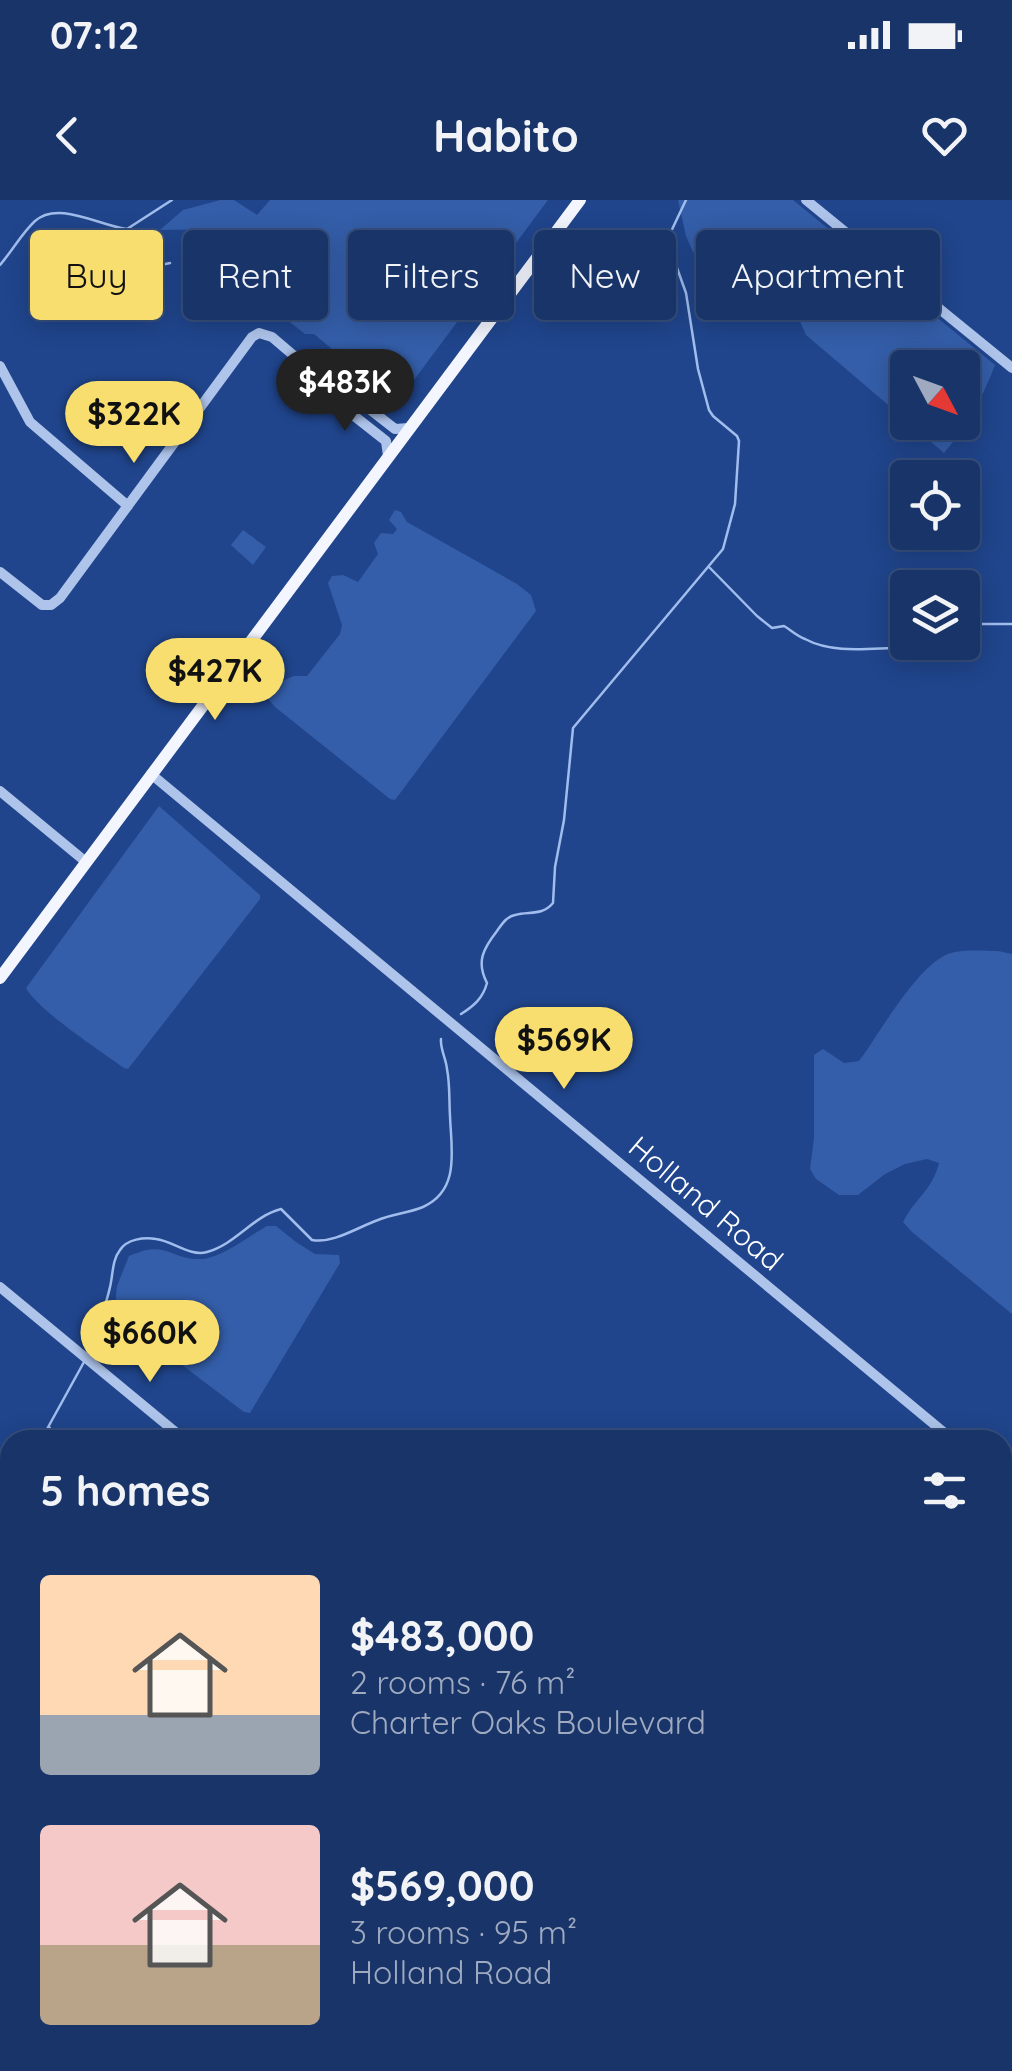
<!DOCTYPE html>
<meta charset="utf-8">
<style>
body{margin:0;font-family:Quicksand,sans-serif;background:#213c6f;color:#f1f3f6;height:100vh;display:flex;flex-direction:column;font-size:38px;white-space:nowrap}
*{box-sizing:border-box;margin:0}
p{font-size:32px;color:#9faac0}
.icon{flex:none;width:55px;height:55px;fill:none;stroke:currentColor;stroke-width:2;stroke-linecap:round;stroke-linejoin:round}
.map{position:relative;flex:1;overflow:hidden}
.panel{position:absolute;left:0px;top:1230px;width:1012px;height:642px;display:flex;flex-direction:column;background:#183469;border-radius:30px 30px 0 0;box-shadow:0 5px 25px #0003,0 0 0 2px #364f7d}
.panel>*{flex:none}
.guide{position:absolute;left:30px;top:30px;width:952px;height:90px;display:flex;gap:20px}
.needle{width:65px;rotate:131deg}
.fabs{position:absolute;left:890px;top:150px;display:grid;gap:20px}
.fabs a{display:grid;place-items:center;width:90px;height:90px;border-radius:10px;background:#183469;box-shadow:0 5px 25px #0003,0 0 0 2px #364f7d;font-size:50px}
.price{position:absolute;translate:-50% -85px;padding:0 22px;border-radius:35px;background:#f8de6f;color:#111;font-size:32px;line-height:65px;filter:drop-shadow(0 2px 5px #0008)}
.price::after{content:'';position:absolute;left:50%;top:60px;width:30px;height:22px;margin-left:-15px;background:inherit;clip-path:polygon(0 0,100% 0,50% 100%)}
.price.current{background:#222;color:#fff}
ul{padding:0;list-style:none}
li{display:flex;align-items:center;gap:30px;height:250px;padding:0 40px}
li span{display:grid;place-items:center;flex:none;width:280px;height:200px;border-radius:10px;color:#555}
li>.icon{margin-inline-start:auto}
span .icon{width:120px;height:120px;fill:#fffc;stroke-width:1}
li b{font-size:42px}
h2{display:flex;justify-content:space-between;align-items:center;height:120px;padding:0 40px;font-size:42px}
.pill{padding:0 35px;border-radius:10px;background:#183469;box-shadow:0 5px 25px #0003,0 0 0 2px #364f7d;font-size:35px;line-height:90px}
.pill.current{background:#f8de6f;color:#111}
.status{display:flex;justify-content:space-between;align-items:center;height:70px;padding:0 50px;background:#183469;direction:ltr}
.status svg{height:28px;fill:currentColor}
header{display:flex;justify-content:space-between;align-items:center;height:130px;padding:0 40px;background:#183469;font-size:45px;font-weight:800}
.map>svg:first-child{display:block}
.green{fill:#345ea9}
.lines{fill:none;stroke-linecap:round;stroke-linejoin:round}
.stream{stroke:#a1bded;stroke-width:2.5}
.minor{stroke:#aec4eb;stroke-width:10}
.major{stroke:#f3f6fe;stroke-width:12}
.labels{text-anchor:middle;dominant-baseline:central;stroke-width:9;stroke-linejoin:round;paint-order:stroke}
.street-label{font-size:30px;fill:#fff;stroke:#20458c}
</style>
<div class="status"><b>07:12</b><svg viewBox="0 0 49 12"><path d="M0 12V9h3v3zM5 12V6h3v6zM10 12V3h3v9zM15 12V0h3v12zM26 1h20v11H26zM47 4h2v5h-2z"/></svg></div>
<header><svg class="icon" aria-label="back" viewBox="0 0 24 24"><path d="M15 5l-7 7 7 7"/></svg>Habito<svg class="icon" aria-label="heart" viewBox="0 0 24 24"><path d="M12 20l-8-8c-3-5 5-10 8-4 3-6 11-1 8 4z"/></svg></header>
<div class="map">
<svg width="1012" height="1871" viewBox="0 0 1012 1871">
<rect width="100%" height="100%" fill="#20458c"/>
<path class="green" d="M220,0h14l23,15 13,-15h278l-143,192 -12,4 -29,-20 -50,-42h-9l-62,-49 -20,1 2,-19 -1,-38 -64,1 23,-20z
M678,0h115l202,165c-13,33 -27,61 -51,88l-35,-30 53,-1v-54h-54l-1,53 -101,-86 -7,-16 10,-10 -51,-41 -26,8 -39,-24 -7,-16z
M395,310l6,2 6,10 110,62 14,11 5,16 -141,189 -5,-1 -115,-92 -10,-12v-7l29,-12h13l33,-42 2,-9 -14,-42 4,-7 11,-1 15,7 20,-28 -4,-11 7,-10 12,1 4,-5 -8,-9z
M243,330l23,17 -13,18 -22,-20z
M159,606l101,89v4l-132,170 -4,-1c-25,-18 -85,-57 -98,-80z
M998,751l14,3v360l-100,-82 -9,-10c12,-24 29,-31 36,-59l-12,-4 -22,5 -20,10 -27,21h-19l-23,-16 -6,-10 4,-31v-83l9,-6 21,14 15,-2c21,-28 60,-99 92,-108 14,-4 32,-2 47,-2z
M267,1026h9l20,16 19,12 24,1 1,8 -90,150 -6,-1 -116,-88 -13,-17 2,-21 12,-30c38,-17 39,3 71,3 20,0 49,-23 67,-33z"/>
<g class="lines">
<path class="stream" d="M132,29c8,23 0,44 38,34
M0,65c12,-14 22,-32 35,-44 23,-21 65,5 92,8l45,-29
M115,95l14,-11 10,-24
M710,368l47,48 15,12 12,-2c7,4 13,10 21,13 26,14 59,10 87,9
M962,424h50
M898,447l19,-5
M461,814c13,-8 22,-16 26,-31 -11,-21 -4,-34 10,-52 5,-7 9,-14 18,-16 15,-4 27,1 38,-12l2,-36 9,-47 9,-92 150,-179 12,-45 4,-63 -2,-5 -24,-20 -4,-6 -11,-41 -12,-76 -19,-53 19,-40
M87,1154c8,-21 18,-44 23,-67 3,-12 2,-27 10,-37 7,-11 24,-13 36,-11 17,2 34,18 51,13 29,-8 46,-36 74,-43l31,31c21,4 46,-13 66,-20 14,-6 31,-7 45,-13 38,-17 28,-59 27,-91 -1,-16 0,-32 -3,-47 -1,-11 -7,-20 -6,-30
M49,1227l10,13
M41,1240l43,-78
M0,1296l10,-8"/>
<path class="minor" d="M806,0l206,168
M0,166l30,56 98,84
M341,196l22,8 32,25 14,-1
M0,372l42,33h9l9,-7 192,-261 7,-4 13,4 68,58 13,20 33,26 2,15
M151,574l802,666
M0,591l86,71
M0,1087l179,148 10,5
M1002,1281l10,7
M0,1463l10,-7
M1002,1473l10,8
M1002,1539l10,-13
M0,1590l8,-10
M1002,1675l10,-4
M0,1713l10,8
M0,1838l10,8
M355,1862l10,9
M938,1862l10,9
M24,1871l1,-9
M147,1871l6,-9
M288,1871l7,-9
M416,1871l7,-9
M429,1871l7,-9
M695,1871l16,-9"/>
<path class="major" d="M0,778l580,-778"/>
</g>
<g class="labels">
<g class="street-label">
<text transform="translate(706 1003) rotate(40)">Holland Road</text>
</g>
</g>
</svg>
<div class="fabs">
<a><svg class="needle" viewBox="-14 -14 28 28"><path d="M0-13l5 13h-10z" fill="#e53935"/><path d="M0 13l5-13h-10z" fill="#9faac0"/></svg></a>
<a><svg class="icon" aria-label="locate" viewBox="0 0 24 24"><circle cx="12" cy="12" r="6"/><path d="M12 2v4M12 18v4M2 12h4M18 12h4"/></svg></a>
<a><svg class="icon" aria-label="layers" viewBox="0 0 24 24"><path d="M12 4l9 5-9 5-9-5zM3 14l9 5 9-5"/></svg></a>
</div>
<b class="price current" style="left:345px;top:234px">$483K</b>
<b class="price" style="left:134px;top:266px">$322K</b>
<b class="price" style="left:215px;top:523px">$427K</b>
<b class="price" style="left:564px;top:892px">$569K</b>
<b class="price" style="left:150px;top:1185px">$660K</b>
<div class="guide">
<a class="pill current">Buy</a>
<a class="pill">Rent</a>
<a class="pill">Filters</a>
<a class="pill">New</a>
<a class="pill">Apartment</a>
</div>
<section class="panel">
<h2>5 homes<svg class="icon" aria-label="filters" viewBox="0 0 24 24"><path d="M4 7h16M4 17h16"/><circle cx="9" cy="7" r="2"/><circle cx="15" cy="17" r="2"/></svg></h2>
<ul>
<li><span style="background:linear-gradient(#ffd9b3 70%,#9aa5b1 0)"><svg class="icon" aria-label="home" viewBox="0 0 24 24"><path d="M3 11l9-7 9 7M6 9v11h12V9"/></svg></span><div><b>$483,000</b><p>2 rooms · 76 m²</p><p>Charter Oaks Boulevard</p></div></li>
<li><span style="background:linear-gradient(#f6c9c9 60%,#b9a48a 0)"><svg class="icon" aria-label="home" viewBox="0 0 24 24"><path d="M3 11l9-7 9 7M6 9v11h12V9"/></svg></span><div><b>$569,000</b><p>3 rooms · 95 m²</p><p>Holland Road</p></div></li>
</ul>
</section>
</div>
